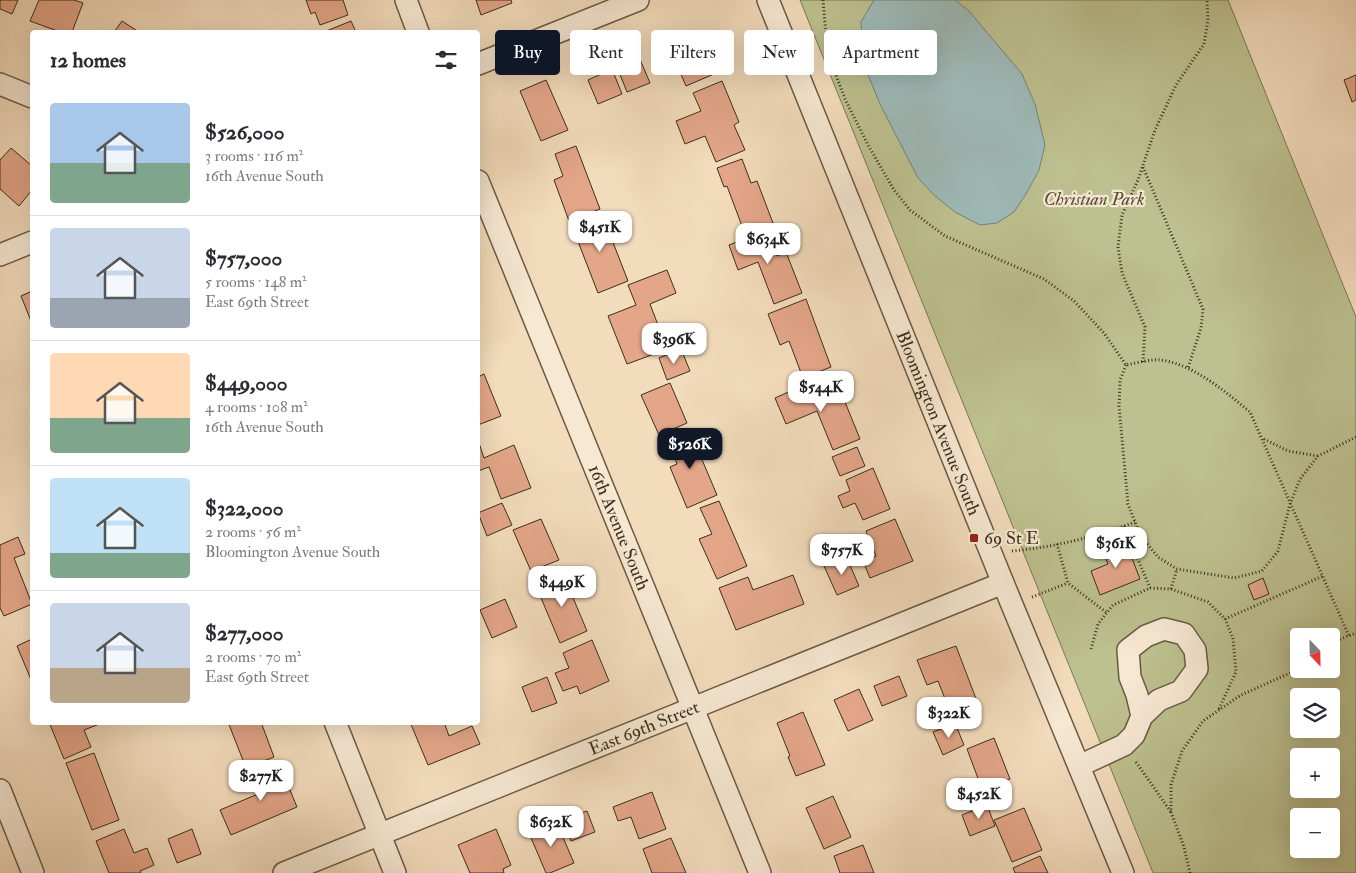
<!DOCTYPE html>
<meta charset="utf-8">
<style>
body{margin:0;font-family:"IM FELL Double Pica",serif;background:#f2f2f3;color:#2b2b33;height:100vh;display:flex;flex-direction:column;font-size:19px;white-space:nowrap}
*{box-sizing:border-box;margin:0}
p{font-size:16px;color:#7c7c81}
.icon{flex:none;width:28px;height:28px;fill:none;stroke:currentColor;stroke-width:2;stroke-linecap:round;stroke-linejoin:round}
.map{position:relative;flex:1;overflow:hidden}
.side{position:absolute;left:30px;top:30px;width:450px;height:695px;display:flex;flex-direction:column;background:#fff;border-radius:5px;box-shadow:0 5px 20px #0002}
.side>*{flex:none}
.hud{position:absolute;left:495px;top:30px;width:475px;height:45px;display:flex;gap:10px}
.needle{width:32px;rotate:158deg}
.controls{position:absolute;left:1290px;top:628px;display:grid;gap:10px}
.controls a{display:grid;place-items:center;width:50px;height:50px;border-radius:5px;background:#fff;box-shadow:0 5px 20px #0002;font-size:25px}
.price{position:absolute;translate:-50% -42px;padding:0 11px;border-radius:10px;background:#fff;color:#222;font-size:16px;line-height:32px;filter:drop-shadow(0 1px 2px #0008)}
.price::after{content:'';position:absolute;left:50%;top:30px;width:15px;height:11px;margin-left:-8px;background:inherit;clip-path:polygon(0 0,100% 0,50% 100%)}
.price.current{background:#111827;color:#fff}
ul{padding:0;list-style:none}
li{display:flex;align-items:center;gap:15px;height:125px;padding:0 20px}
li+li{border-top:1px solid #e1e1e2}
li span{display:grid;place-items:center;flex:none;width:140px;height:100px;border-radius:5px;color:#555}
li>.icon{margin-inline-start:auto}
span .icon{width:60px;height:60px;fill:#fffc;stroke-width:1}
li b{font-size:21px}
h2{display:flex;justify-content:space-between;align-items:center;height:60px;padding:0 20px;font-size:21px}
.pill{padding:0 18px;border-radius:5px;background:#fff;box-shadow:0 5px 20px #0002;font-size:18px;line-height:45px}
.pill.current{background:#111827;color:#fff}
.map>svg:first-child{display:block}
.green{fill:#bdc08f;stroke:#7c7756;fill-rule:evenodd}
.water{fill:#9ebab8;stroke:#77827a}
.building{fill:#e4a689;stroke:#3c2e1c}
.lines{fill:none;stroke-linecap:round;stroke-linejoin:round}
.minor-casing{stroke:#6a5a44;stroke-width:24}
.path{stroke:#3c2e1c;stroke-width:3;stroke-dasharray:1 2.5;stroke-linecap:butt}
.minor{stroke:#f7e8d3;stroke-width:21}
.poi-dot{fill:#8f2418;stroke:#f7e8d3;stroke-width:2}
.labels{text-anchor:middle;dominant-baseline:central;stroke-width:4.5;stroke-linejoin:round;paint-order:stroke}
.park-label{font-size:18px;font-style:italic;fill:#564b33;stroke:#f7e8d3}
.street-label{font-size:18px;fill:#3c2e1c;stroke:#f7e8d3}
.poi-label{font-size:18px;fill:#3c2e1c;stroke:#f7e8d3;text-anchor:start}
</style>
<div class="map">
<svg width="1356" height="873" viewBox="0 0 1356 873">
<rect width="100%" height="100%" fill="#f3dcbc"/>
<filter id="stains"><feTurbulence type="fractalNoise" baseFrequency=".004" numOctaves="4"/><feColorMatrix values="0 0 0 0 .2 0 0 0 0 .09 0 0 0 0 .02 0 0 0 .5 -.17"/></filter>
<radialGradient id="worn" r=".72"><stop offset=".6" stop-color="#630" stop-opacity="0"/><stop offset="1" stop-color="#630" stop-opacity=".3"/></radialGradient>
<path class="green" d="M800,0h428l128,317v556h-203zM1299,636h32v33h-32zM1299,696h32v33h-32zM1299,756h32v33h-32zM1299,816h32v33h-32z"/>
<path class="water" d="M874,0h81l14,11 53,63 13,30 10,41 -6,25 -13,24 -12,18 -17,11 -17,2 -25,-13 -21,-17 -16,-17 -38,-74 -16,-39 -3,-43z"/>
<path class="building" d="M0,0h18l-6,14 -12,-5z
M39,0h35l9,3 -11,29h-12l-30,-11z
M306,0h37l5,15 -28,10 -5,-13 -4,2z
M476,0h35l1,3 -31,12z
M122,21l17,11h-25z
M351,21l5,11h-32z
M697,34l17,40 -28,12 -17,-39z
M639,57l11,26 -23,9 -10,-25z
M612,69l10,25 -24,10 -10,-24z
M1356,75v25l-4,2 -8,-22z
M546,80l22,50 -27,11 -21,-50z
M722,81l17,41 -5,3 11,25 -29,12 -11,-26 -20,8 -9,-23 25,-10 -8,-18z
M576,146l24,63 -31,12 -15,-41 9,-4 -8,-22z
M11,148l21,18v24l-13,16 -19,-17v-29z
M742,159l9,24 6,-2 16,42 -28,11 -18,-48 -3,1 -7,-19z
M602,214l26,67 -30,12 -26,-67z
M767,230l10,26 9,-4 16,41 -28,11 -16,-42 -20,8 -9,-25z
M667,270l9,23 -26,11 8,21 -10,4 9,24 -30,11 -19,-48 28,-11 -8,-20z
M32,291v30h-1l-10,-25z
M806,299l25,68 -28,11 -14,-37 -9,4 -12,-31z
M681,349l9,22 -23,9 -8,-22z
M484,374l17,42 -23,9v-48z
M826,382l8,19 9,-4 17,42 -27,11 -16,-39 -31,13 -11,-26 27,-12 4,11 12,-5 -3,-6z
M670,383l17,40 -28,12 -18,-40z
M689,429l28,66 -30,13 -17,-41 7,-3 -10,-25z
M478,440l6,18 30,-13 17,43 -30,11 -12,-32 -11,4z
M857,447l8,19 -25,10 -8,-19z
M873,468l17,41 -27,11 -8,-17 -12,5 -5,-12 12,-5 -4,-11z
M719,501l28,65 -30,13 -18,-40 13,-5 -12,-26z
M502,503l10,22 -25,11 -9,-23z
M541,519l18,41 -28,11 -18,-41z
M895,519l18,42 -43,17 -7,-17 13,-5 -10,-25z
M18,537l7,17 -11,4 18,46 -28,12 -4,-8v-63z
M1125,540l15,39 -40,16 -9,-24 17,-7 -6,-14z
M846,556l13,30 -22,9 -13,-29z
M563,574l24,57 -27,12 -24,-57z
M793,575l11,29 -68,26 -17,-42 29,-11 5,13z
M1263,578l6,16 -15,6 -6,-15z
M505,599l12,28 -25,11 -12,-28z
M32,639v43l-15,-36z
M592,640l17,41 -29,13 -3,-8 -14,5 -8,-18 14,-5 -6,-15z
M956,646l22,58 -27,10 -13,-33 -11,4 -10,-25z
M899,676l8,20 -25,10 -8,-20z
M547,677l10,26 -25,9 -10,-25z
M859,689l14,31 -25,11 -14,-31z
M803,712l22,53 -29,11 -8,-19 2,-1 -13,-33z
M49,722h47l1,3 -13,5 7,17 -27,12z
M228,722h33l13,35 -28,11z
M410,722h34l5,14 23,-10 8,18 -52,21z
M955,723l9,22 -21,10 -10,-23z
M994,738l16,41 -28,10 -15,-40z
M94,753l25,67 -27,10 -26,-67z
M280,766l17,41 -66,28 -11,-25 38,-16 -7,-16z
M652,792l14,37 -27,10 -8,-22 -13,4 -5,-14z
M833,796l18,41 -27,12 -18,-41z
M987,805l8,21 -25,10 -8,-21z
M1024,808l18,42 -30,12 -18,-42z
M587,811l8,21 -24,9 -8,-22z
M556,821l18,42 -24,10h-4l-17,-40z
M124,829l10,24 13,-5 7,17 -14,6 1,2h-32l-13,-32z
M192,829l9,25 -24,9 -9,-24z
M496,829l15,36 -8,4 1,4h-34l-12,-28z
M671,838l15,35h-34l-9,-24z
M863,845l11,28h-34l-6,-17z
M1040,856l8,17h-33l-2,-5z"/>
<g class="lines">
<g class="minor-casing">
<g id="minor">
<path d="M406,0l12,32"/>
<path id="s1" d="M768,0l235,583 120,290"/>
<path d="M478,64l160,-64"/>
<path d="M0,84l32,13"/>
<path id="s2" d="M478,181l282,692"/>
<path d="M0,255l32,-13"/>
<path d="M335,722l60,151"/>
<path d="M1079,766l45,-21 10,-10 8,-19 17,-16 22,-9 16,-22 -2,-19 -11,-16 -20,-5 -18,7 -18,14 2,27 7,18 5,21"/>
<path d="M0,790l33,83"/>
<path id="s3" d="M284,873l719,-290"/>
</g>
</g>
<path class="path" d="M823,0l2,24 6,38 14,37 23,46 26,45 16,20 35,26 99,43 30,22 30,32 22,32c11,-2 24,-6 35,-5 32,4 65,32 89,52l99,224
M1143,167l60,142 -2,19 -13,40
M1143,362l2,-35 -23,-54 -4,-26 4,-32 16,-35 17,-50 21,-45 28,-41 4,-24 -1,-20
M1126,365l-6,15 -1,26 9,98 12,31 18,22 19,12 57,9 28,-7 16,-20 12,-47 10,-25 18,-23 38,-19
M1264,439l24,12 30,5
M1124,526l26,62
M1057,544l11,39 39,30
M1012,551c43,-4 83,-14 123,-29
M1171,589l6,-20
M1032,597l36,-14
M1225,619l98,-43
M1331,645l5,-4 20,-8
M1091,649l7,-25 15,-19 37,-17 21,1 37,13 17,17 8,19 3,34 -18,39
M1136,762l35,50
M1190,873l-6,-26 -13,-35v-27l11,-34 21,-30 38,-26 58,-26"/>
<use href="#minor" class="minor"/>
</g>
<rect class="poi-dot" x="969" y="533" width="10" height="10" rx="2.5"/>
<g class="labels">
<g class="park-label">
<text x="1094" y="199">Christian Park</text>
</g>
<g class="street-label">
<text stroke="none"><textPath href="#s1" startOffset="456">Bloomington Avenue South</textPath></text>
<text stroke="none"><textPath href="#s2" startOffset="374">16th Avenue South</textPath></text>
<text stroke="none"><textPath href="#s3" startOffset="388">East 69th Street</textPath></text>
</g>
<g class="poi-label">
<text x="984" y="538">69 St E</text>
</g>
</g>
<rect width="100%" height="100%" filter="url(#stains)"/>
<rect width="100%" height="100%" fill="url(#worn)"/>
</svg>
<div class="controls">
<a><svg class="needle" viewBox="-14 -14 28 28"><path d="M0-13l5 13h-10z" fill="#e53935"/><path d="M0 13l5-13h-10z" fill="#7c7c81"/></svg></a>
<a><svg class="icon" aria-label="layers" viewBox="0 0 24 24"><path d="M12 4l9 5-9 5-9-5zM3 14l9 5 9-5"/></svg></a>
<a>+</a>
<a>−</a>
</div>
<b class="price" style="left:600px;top:253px">$451K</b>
<b class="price" style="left:768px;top:265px">$634K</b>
<b class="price" style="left:674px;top:365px">$396K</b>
<b class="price" style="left:821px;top:413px">$544K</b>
<b class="price current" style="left:690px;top:470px">$526K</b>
<b class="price" style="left:1116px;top:569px">$361K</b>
<b class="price" style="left:842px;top:576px">$757K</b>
<b class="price" style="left:562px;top:608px">$449K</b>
<b class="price" style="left:949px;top:739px">$322K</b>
<b class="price" style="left:261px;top:802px">$277K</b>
<b class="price" style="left:979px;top:820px">$452K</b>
<b class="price" style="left:551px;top:848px">$632K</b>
<div class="hud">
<a class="pill current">Buy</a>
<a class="pill">Rent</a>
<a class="pill">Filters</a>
<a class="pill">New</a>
<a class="pill">Apartment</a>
</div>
<section class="side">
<h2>12 homes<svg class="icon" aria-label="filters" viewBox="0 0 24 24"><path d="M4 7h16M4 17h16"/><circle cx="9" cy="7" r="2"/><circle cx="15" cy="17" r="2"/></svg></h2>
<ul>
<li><span style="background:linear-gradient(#a9c7e8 60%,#7fa58c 0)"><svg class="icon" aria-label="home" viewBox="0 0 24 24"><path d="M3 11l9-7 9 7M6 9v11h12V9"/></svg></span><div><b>$526,000</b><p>3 rooms · 116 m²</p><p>16th Avenue South</p></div></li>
<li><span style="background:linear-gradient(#c9d6e8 70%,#9aa5b1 0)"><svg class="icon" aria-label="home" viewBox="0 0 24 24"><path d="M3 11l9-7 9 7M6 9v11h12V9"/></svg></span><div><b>$757,000</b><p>5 rooms · 148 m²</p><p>East 69th Street</p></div></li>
<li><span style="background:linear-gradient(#ffd9b3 65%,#7fa58c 0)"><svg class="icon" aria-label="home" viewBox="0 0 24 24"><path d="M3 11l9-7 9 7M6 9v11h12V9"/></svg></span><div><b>$449,000</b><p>4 rooms · 108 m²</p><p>16th Avenue South</p></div></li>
<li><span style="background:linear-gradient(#bfe0f5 75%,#7fa58c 0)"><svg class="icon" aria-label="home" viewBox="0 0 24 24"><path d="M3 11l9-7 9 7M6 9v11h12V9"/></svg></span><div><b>$322,000</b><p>2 rooms · 56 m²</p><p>Bloomington Avenue South</p></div></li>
<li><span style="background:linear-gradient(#c9d6e8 65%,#b9a48a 0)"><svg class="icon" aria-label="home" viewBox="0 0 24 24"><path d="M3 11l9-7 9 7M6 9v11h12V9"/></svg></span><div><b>$277,000</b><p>2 rooms · 70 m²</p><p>East 69th Street</p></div></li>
</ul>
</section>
</div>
